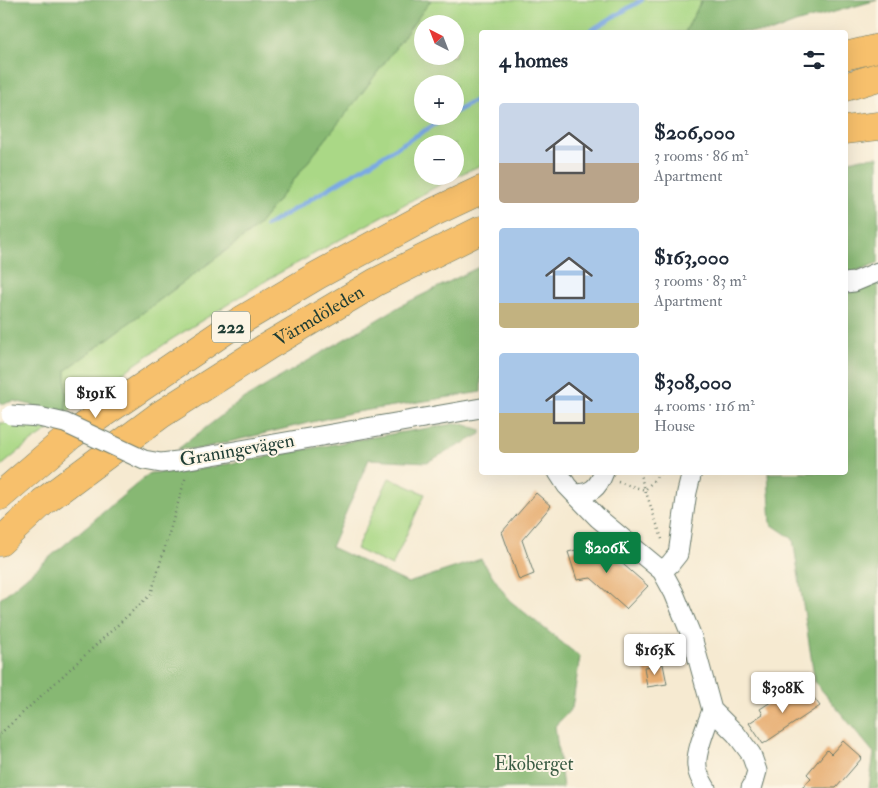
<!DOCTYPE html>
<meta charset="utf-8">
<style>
body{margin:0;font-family:"IM FELL Double Pica",serif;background:#f6f6f7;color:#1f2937;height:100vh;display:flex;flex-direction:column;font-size:19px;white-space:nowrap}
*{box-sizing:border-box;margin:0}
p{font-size:16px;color:#747a83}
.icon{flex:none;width:28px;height:28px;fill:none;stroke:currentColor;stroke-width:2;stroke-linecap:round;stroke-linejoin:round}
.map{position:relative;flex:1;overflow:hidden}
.details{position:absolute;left:479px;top:30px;width:369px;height:445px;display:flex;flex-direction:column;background:#fff;border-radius:5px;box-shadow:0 5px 20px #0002}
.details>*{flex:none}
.needle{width:32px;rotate:318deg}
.controls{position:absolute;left:414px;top:15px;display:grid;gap:10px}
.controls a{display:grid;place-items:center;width:50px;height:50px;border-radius:50%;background:#fff;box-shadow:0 5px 20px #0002;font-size:25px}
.price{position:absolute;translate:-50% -42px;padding:0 11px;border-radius:5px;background:#fff;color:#222;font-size:16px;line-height:32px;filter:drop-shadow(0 1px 2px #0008)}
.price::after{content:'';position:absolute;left:50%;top:30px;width:15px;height:11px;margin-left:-8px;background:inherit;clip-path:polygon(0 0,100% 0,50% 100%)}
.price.selected{background:#0b8043;color:#fff}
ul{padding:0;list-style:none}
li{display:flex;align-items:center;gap:15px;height:125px;padding:0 20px}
li span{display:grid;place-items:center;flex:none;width:140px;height:100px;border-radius:5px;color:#555}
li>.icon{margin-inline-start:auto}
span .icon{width:60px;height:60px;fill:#fffc;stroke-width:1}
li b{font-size:21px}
h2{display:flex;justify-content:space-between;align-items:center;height:60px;padding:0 20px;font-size:21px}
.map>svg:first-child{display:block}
.green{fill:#aad886;stroke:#648a5d;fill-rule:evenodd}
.forest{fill:#87b873;stroke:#537a54}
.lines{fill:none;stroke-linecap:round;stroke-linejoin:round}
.stream{stroke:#7aa9e4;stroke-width:4.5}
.building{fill:#e7ad71}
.minor-casing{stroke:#6a7a6b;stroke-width:21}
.highway-casing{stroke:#6a7a6b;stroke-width:29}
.path{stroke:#6a7a6b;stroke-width:2.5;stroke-dasharray:1 4;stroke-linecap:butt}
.minor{stroke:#fff;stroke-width:19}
.highway{stroke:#f7c06c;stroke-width:28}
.minor-bridge-casing{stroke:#6a7a6b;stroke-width:21;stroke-linecap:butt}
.minor-bridge{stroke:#fff;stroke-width:19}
.labels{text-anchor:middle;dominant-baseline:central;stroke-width:4;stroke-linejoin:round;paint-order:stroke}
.shield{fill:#fcf5e5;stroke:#617469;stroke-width:1}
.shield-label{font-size:18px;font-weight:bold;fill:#1f3d34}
.street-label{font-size:19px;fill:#1f3d34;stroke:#fcf5e5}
.park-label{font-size:19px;fill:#3b5c44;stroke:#fcf5e5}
</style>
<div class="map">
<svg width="878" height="788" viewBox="0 0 878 788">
<rect width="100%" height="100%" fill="#fcf5e5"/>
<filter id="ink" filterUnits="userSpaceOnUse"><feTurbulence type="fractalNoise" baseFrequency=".02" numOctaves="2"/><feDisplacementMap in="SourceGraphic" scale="10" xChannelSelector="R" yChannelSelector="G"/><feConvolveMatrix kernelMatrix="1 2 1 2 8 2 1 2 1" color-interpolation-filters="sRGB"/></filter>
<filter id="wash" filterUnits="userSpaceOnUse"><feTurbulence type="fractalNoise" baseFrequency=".0096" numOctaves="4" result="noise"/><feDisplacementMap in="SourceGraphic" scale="20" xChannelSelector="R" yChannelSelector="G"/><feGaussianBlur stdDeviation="1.12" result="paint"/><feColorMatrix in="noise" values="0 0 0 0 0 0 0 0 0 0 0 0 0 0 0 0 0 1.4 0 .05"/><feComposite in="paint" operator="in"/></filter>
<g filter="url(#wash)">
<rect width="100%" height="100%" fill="#f6ead1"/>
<path class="green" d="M431,0h271l-17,32h-204v133l-29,13 -180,99 -100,62 -61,42 -45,32v-43l190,-142 106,-135zM422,24h33v32h-33zM422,84h33v32h-33zM422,144h33v32h-33z
M0,423h27l22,7 -25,17 -24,20z
M389,478l36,16 -33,72 -36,-17z"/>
<path class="forest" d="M0,0h431l-69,93 -106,135 -190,142v43l-52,-12 -14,3z
M702,0h175l-82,23 -23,9h-87z
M878,157v106l-27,10 -6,1v-112l17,-4z
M481,266v126l-131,21 -151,36h-21l64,-49 160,-95z
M878,280v508h-9l5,-35 -59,-71 -22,-143 -22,-15 -3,-51 77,-1v-181z
M459,423l22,7v4l-54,28 -58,-3 -38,88 77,36 73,-24 28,41 71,57 -8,51 -17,18 8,62h-563v-189l150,-126 40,-2 177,-33z"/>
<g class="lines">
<path class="stream" d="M588,32l54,-32
M455,112l26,-15
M266,226l183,-110"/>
</g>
<g id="blocks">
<path class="building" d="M536,493l15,13 -29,34 12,34 -15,6 -17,-48z
M600,544l48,42 -22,23 -35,-31 -14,2 -9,-28z
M663,664l4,20 -20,3 -3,-20z
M805,686l15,20 -57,38 -14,-21 14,-9 -3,-5 26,-17 3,5z
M843,741l19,17 -26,30h-34l9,-10 -4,-4 20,-24 4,4z"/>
</g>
</g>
<g filter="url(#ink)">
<use href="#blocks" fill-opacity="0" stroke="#6a7a6b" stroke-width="1"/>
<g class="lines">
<g class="minor-casing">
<path id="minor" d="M845,283l9,-1 24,-10
M178,461l303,-53
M558,472l9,14 31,32 64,53 12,22 18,44 20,73 24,24 15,20 6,17 -4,14 -2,3
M575,494c16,0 23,-6 29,-22
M662,571l8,-7 8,-10 9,-62 5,-20
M706,788c-4,-7 -9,-14 -9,-22 -2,-14 10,-41 15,-56"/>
</g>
<g class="highway-casing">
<g id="highway">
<path d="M845,56l33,-8"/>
<path d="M845,87l33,-10"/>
<path d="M845,130l33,-4"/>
<path d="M0,496l70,-60 165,-112 83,-49 116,-63 47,-22"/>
<path id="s1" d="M0,542l43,-40 117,-87 108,-69 108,-64 105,-52"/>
</g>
</g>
<path class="path" d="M639,472l24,70
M618,482l27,8 16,-18
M0,734l151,-140 35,-118"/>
<use href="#minor" class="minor"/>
<use href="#highway" class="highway"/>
<g class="minor-bridge-casing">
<path id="minor-bridge" d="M11,415l28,2 26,6 79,37 17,3 17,-2"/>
</g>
<use href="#minor-bridge" class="minor-bridge"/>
</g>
</g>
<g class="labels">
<rect class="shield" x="212" y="311.5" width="38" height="31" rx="4"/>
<g class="shield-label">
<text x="231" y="327">222</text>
</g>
<g class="street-label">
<text stroke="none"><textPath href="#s1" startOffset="392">Värmdöleden</textPath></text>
<text transform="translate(237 450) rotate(-10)">Graningevägen</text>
</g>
<g class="park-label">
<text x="534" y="764">Ekoberget</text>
</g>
</g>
</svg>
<div class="controls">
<a><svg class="needle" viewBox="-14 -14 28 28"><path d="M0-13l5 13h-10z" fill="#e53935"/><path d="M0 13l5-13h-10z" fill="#747a83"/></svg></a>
<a>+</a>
<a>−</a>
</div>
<b class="price" style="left:96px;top:419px">$191K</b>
<b class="price selected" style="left:607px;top:574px">$206K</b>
<b class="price" style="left:655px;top:676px">$163K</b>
<b class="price" style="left:783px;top:714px">$308K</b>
<section class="details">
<h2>4 homes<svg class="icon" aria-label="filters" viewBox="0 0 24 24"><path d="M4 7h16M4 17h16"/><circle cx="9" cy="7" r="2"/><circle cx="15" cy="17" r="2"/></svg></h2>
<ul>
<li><span style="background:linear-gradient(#c9d6e8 60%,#b9a48a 0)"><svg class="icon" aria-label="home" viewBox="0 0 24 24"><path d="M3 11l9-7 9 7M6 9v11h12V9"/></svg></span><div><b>$206,000</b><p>3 rooms · 86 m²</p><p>Apartment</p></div></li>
<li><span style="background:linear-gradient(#a9c7e8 75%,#c2b280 0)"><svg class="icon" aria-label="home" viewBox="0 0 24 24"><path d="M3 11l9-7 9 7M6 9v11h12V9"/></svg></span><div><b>$163,000</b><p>3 rooms · 83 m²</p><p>Apartment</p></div></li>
<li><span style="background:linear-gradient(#a9c7e8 60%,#c2b280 0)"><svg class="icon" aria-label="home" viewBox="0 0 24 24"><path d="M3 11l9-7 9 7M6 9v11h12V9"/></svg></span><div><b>$308,000</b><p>4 rooms · 116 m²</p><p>House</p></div></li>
</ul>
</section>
</div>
